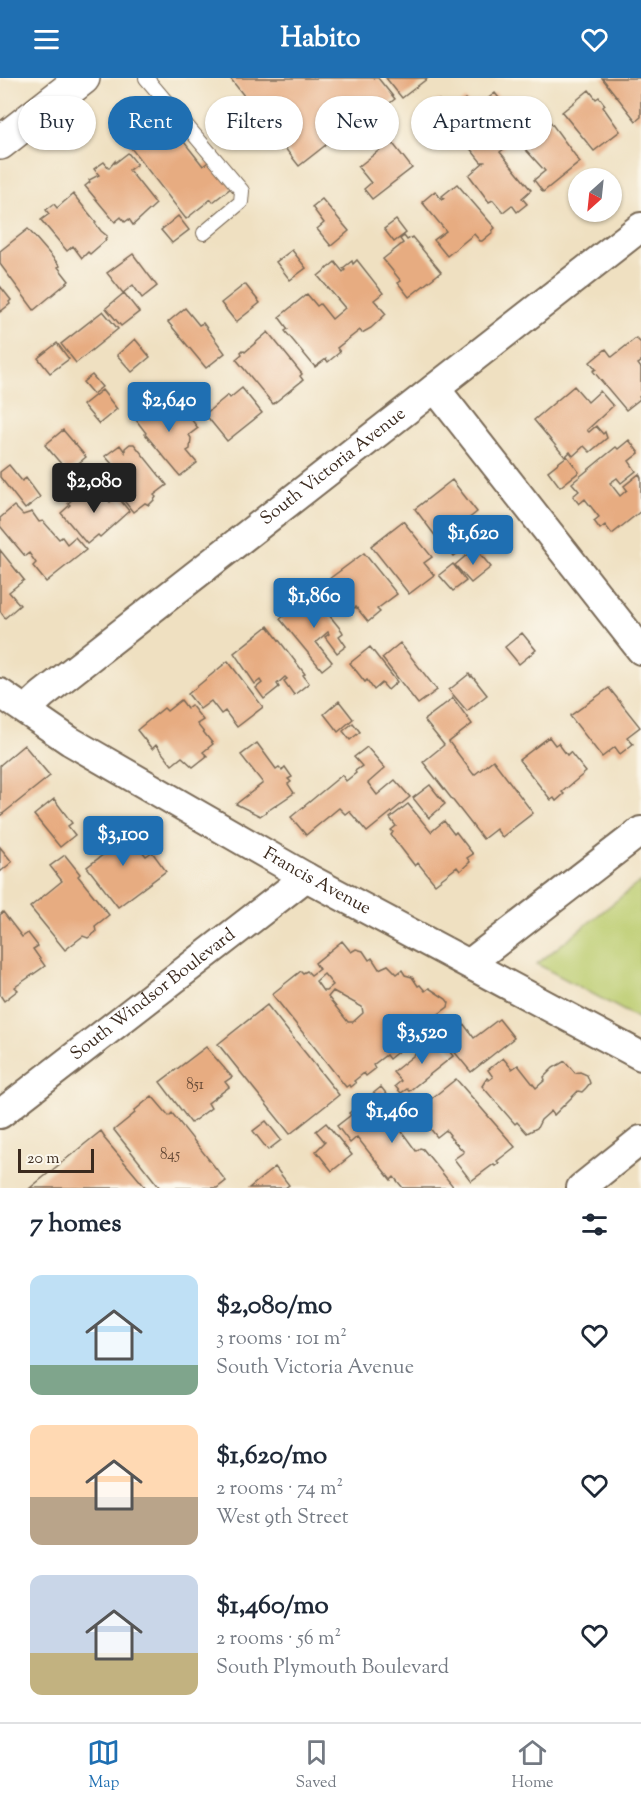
<!DOCTYPE html>
<meta charset="utf-8">
<style>
body{margin:0;font-family:"Sorts Mill Goudy",serif;background:#f2f2f3;color:#1f2937;height:100vh;display:flex;flex-direction:column;font-size:22px;white-space:nowrap}
*{box-sizing:border-box;margin:0}
p{font-size:20px;color:#747a83}
.icon{flex:none;width:33px;height:33px;fill:none;stroke:currentColor;stroke-width:2;stroke-linecap:round;stroke-linejoin:round}
.map{position:relative;height:1110px;overflow:hidden}
.drawer{display:flex;flex-direction:column;background:#fff;flex:1}
.drawer>*{flex:none}
.top-card{position:absolute;left:18px;top:18px;width:606px;height:54px;display:flex;gap:12px}
.needle{width:39px;rotate:207deg}
.fabs{position:absolute;left:568px;top:90px;display:grid;gap:12px}
.fabs a{display:grid;place-items:center;width:54px;height:54px;border-radius:50%;background:#fff;box-shadow:0 2px 4px #0004;font-size:30px}
.scale{position:absolute;left:18px;bottom:15px;width:76px;box-sizing:border-box;padding-left:6px;border:3px solid #3b2a1e;border-top:0;font-size:16px;line-height:21px;white-space:nowrap;color:#3b2a1e;-webkit-text-stroke:4px #fbf7ec;paint-order:stroke}
.price{position:absolute;translate:-50% -51px;padding:0 14px;border-radius:6px;background:#1f6fb2;color:#fff;font-size:20px;line-height:39px;filter:drop-shadow(0 2px 3px #0008)}
.price::after{content:'';position:absolute;left:50%;top:36px;width:18px;height:14px;margin-left:-9px;background:inherit;clip-path:polygon(0 0,100% 0,50% 100%)}
.price.current{background:#222;color:#fff}
ul{padding:0;list-style:none}
li{display:flex;align-items:center;gap:18px;height:150px;padding:0 30px}
li span{display:grid;place-items:center;flex:none;width:168px;height:120px;border-radius:12px;color:#555}
li>.icon{margin-inline-start:auto}
span .icon{width:72px;height:72px;fill:#fffc;stroke-width:1}
li b{font-size:26px}
h2{display:flex;justify-content:space-between;align-items:center;height:72px;padding:0 30px;font-size:26px}
.tag{padding:0 21px;border-radius:27px;background:#fff;box-shadow:0 2px 4px #0004;font-size:21px;line-height:54px}
.tag.current{background:#1f6fb2;color:#fff}
header{display:flex;justify-content:space-between;align-items:center;height:78px;padding:0 30px;background:#1f6fb2;color:#fff;font-size:27px;font-weight:800}
.dock{display:flex;justify-content:space-around;align-items:center;height:84px;border-top:2px solid #e0e1e3;background:#fff;font-size:16px;color:#747a83}
.dock a{display:grid;justify-items:center;gap:3px}
.dock .current{color:#1f6fb2}
.map>svg:first-child{display:block}
.green{fill:#bbcc6e;stroke:#7b7b46;stroke-width:1.5}
.building{fill:#e7ac81;fill-rule:evenodd}
.lines{fill:none;stroke-linecap:round;stroke-linejoin:round}
.lane-casing{stroke:#7a6a57;stroke-width:16}
.street-casing{stroke:#7a6a57;stroke-width:32}
.primary-casing{stroke:#7a6a57;stroke-width:36}
.lane{stroke:#fff;stroke-width:14}
.street{stroke:#fff;stroke-width:28}
.primary{stroke:#fff;stroke-width:33}
.labels{text-anchor:middle;dominant-baseline:central;stroke-width:6;stroke-linejoin:round;paint-order:stroke}
.number-label{font-size:15px;fill:#664a37}
.street-label{font-size:18px;fill:#3b2a1e;stroke:#fbf7ec}
</style>
<header><svg class="icon" aria-label="menu" viewBox="0 0 24 24"><path d="M4 6h16M4 12h16M4 18h16"/></svg>Habito<svg class="icon" aria-label="heart" viewBox="0 0 24 24"><path d="M12 20l-8-8c-3-5 5-10 8-4 3-6 11-1 8 4z"/></svg></header>
<div class="map">
<svg width="641" height="1110" viewBox="0 0 641 1110">
<rect width="100%" height="100%" fill="#fbf7ec"/>
<filter id="ink" filterUnits="userSpaceOnUse"><feTurbulence type="fractalNoise" baseFrequency=".0167" numOctaves="2"/><feDisplacementMap in="SourceGraphic" scale="12" xChannelSelector="R" yChannelSelector="G"/><feConvolveMatrix kernelMatrix="1 2 1 2 8 2 1 2 1" color-interpolation-filters="sRGB"/></filter>
<filter id="wash" filterUnits="userSpaceOnUse"><feTurbulence type="fractalNoise" baseFrequency=".008" numOctaves="4" result="noise"/><feDisplacementMap in="SourceGraphic" scale="24" xChannelSelector="R" yChannelSelector="G"/><feGaussianBlur stdDeviation="1.35" result="paint"/><feColorMatrix in="noise" values="0 0 0 0 0 0 0 0 0 0 0 0 0 0 0 0 0 1.4 0 .05"/><feComposite in="paint" operator="in"/></filter>
<g filter="url(#wash)">
<rect width="100%" height="100%" fill="#efe0c1"/>
<path class="green" d="M641,803v139l-104,-56z"/>
<g id="blocks">
<path class="building" d="M230,0h148l17,21 -41,32 -4,-5 -51,40z
M386,0h42l-26,20z
M602,0h39v39l-5,4z
M589,12l7,9 3,-2 6,8 -2,2 17,24 -26,20 -32,-39z
M495,15l15,19 -17,13 -16,-18z
M158,20l16,20 -5,5 34,43 9,-7 20,28 -19,15 -2,-3 -25,20 -69,-89z
M465,21l40,49 -5,4 31,38 -9,8 5,6 -10,8 -5,-7 -9,7 -10,-12 -4,2 -20,-27 15,-13h-3l-29,-36 -17,14 -17,-22 21,-18 9,13z
M546,38l34,46 -37,30 -9,-12 11,-9 -29,-32z
M391,63l21,27 -40,31 -8,-10 7,-6 -13,-16z
M128,75l9,11 -8,6 27,34 -23,21 -4,-6 -4,3 -4,-5 -6,5 -30,-36 5,-4 -1,-2 10,-5 -5,-6 10,-7 5,6 6,-7v2z
M457,106l38,44 -3,3 1,1 -11,9h-2l-6,-7 -27,22 -13,-16 12,-9 -24,-29 13,-11 7,9 2,-2 -2,-2z
M73,116l23,28 -1,1 6,8 6,5 -2,3 1,1 -16,14 -2,-2 -6,6 -9,-12 -6,5 -26,-31 8,-6 -3,-4 8,-6 3,4z
M322,121l27,32 -18,15 -14,-17 7,-6 -12,-16z
M178,138l11,14 -17,13 -11,-13z
M396,142l10,13 -12,9 -10,-13z
M28,151l32,37 -2,1 11,14 -35,29 -34,-46v-13z
M404,158l3,4 5,-3 29,35 -32,25 -11,-14 3,-2 -18,-22 20,-16 -3,-4z
M292,172l14,18 -16,12 -14,-18z
M133,176l24,32 -15,12 -9,-13 -10,8 -16,-20z
M357,182l26,33 -9,7 12,14 -15,14 -9,5 -2,-3 -23,18 3,4 -12,10 -2,-3 -11,8 -30,-36 3,-2 -9,-12 28,-23 10,12 3,-2 12,15 13,-11 -27,-32 17,-14 8,10 2,-2 -2,-2 9,-7 1,3z
M245,206l15,19 -24,19 -15,-19z
M0,208l11,14 -2,2 1,2 -10,8z
M124,215l15,19 -18,14 -15,-18z
M185,230l14,17 4,-2 22,30 -19,15 -38,-46z
M103,233l15,18 -42,34 -15,-19z
M268,254l34,42 -2,2 3,4 -30,24 -37,-45 6,-5 -1,-2 2,-2 2,2z
M636,260l5,5v19l-3,2 3,4v30l-2,-2 1,3 -14,11 -33,-39 3,-2 -6,-7 16,-13 6,8z
M135,261l15,18 -18,15 -15,-17z
M57,265l12,16 -19,14 -12,-15z
M92,297l10,12 -9,7 -10,-12z
M574,308l14,16 12,-11 13,15 -26,24 2,2 7,-6 7,8 2,-2 2,6 -17,14 -6,-6 -11,10 -3,-4 -5,5 -31,-37z
M242,310l20,25 -35,28 -22,-27 23,-19 2,3z
M102,312l15,19 -18,15 -16,-19z
M174,319l24,31 -9,7 2,3 -1,11 -3,2 10,12 -17,13 -35,-42 1,-1 -13,-17 20,-16 7,8z
M63,352l23,27 -18,15 -23,-27z
M629,362l10,13 -10,8 7,10 -15,12 -4,-5 -7,5 10,13 7,-6 -3,-4 15,-12 2,4v33l-29,23 -7,-9 -5,4 -6,-8 5,-4 -14,-18 -6,5 -6,-8 6,-5 -7,-8 44,-36 2,2z
M130,366h4l33,41 -13,10 2,2 -2,3 -5,5 -4,-2 -12,9 -32,-40 11,-8 -7,-8 15,-11 5,7v-4z
M567,378l12,16 -19,15 -12,-16z
M9,387l13,16 4,-3 14,19 -15,12 -25,-32v-5z
M452,402l25,32 -20,16 11,18 -14,10 -6,-8 -2,2 -31,-41z
M95,406l15,18 7,-6 12,15 -29,26 -2,-2 -11,9 -26,-31 9,-8 -2,-2 15,-12 2,2z
M14,428l9,9 9,-3 7,10 4,-1 16,18 3,-2 5,7 8,-7 11,13 -40,32 -13,-16 3,-3 -7,-10 -4,3 -25,-30v-8z
M403,443l29,36 -8,6 10,12 -25,19 -38,-48z
M475,470l16,19 -20,16 -16,-18z
M0,472l24,30 -15,12 11,13 -15,13 -5,-7z
M364,475l33,41 -20,15 3,3 -12,10 -12,-15 -2,1 -25,-29z
M453,486l13,17 -13,10 -14,-16z
M312,516l30,37 1,2 -4,3 7,10 -9,7 -12,-16 4,-3 -1,-2 -12,10 16,20 -10,8 -42,-51 13,-10 3,-6z
M268,548l37,48 -2,1 6,8 -15,12 -10,-14 3,-2 -2,-2 -8,7 2,3 -15,12 -8,-11 6,-5 -2,-3 -5,4 -21,-31z
M522,555l14,17 -17,14 -14,-17z
M400,565l37,47 -19,14 -36,-46z
M370,569l27,35 -9,8 -6,-7 -8,7 -7,-10 -2,2 -15,-19z
M228,583l35,46 -26,20 -12,-16 -4,3 -10,-13 -11,8 -12,-15z
M469,596l2,3 1,-1 15,19 -20,16 -18,-21z
M609,610l31,39 -13,10 6,7 -13,10 -5,-7 -13,10 -32,-41z
M453,620l19,26 -23,18 25,33 19,-15 40,53 -31,24 -6,-8 -13,10 -60,-77 21,-17 -20,-25z
M181,622l6,8 4,-3 12,15 -6,4 16,20 -10,8 4,4 -14,11 -11,-10 -10,8 -16,-20 -4,4 -15,-19 27,-22 3,3z
M339,623l14,18 -15,13 -14,-18z
M353,645l7,9 -10,8 -7,-9z
M549,659l6,8 3,-2 9,12 3,-3 16,20 -24,20 2,2 -8,7 -2,-3 -3,2 -32,-40z
M257,665l19,26 3,-2 3,3 3,-3 7,10 -4,2 3,3 -3,2 6,9 -34,23 -24,-12 27,-21 -22,-28z
M24,667l26,31 -50,40v-51z
M367,669l18,21 -17,15 9,12 18,-15 15,17 -43,35 -18,-21 -4,3 -6,-6 -33,27 -15,-18 51,-42 4,6 10,-8 -1,-2 7,-5 -8,-9z
M430,707l15,19 -16,14 -16,-20z
M54,721l18,24 -4,3 7,9 -15,12 -26,-32z
M408,726l23,28 13,-11 10,13 2,-2 17,22 -6,4 3,4 -10,9 -3,-4 -22,17 -17,-21 -3,3 -24,-31 2,-3 -2,-2 5,-4 -6,-8z
M114,746l18,24 4,-4 10,12 6,-4 14,19 -48,36 -31,-40 17,-13 -11,-14z
M0,769l12,15 -12,10z
M65,777l15,19 -2,2 31,39 -14,11 1,6 -8,6 -5,-2 -18,14 -35,-43 32,-26 -12,-15z
M3,834l19,25 6,-4 10,13 -5,3 12,17 -30,21 3,3 -14,11 -4,-6v-80z
M342,863l9,11 5,-3 7,2 6,9 3,-2 7,11 9,-4 9,9 5,-4 3,5 7,2 6,9 2,-1 5,6 4,-3 17,11 3,4 -1,4 -39,29 2,4 -9,8 -3,-4 -3,1 4,5 -11,9 -3,-4 -13,10 2,4 -9,7 -2,-3 -10,8 2,2 -5,4 -2,-2 -3,2 -74,-93 29,-23 2,2 4,-2 4,4 8,-6 -4,-6zM324,896l9,11 -7,6h-3l-7,-10zM333,913l29,16 1,6 -10,9h-5l-20,-25z
M267,927l72,90 -49,39 -72,-90z
M499,941l15,19 -43,34 -28,-34 20,-15 11,15z
M438,958l15,20 -44,35 -2,-2 -6,4 -6,-7 6,-5 -8,-9z
M206,969l26,30 -7,5 4,5 -21,16 3,5 -20,15 -31,-41z
M503,980l9,11 6,-4 18,23 9,-8 -1,-3 9,-9 12,-7 10,12 5,-1 7,3 3,8 -4,5 -4,4 -4,-1 -24,24 -3,-4 -10,9 -4,8 -10,5 -10,-11 -2,2 -33,-38 5,-8 2,2 4,-3 -5,-7z
M456,1001l59,68 -18,14 2,2 -4,3 -1,-2 -23,17 -17,-22 10,-7 -15,-16 1,-1 -4,-5 -9,7 -21,-26z
M381,1009l12,15 -3,3 16,20 -1,5 -3,2 14,19 4,-3 3,1 29,36 1,3h-50l-9,-11 -3,3 -34,-43 -7,6 -13,-17 14,-11 -2,-2z
M152,1018l17,20 3,-3 54,68 -9,7h-57l-46,-58 21,-17 -1,-2z
M266,1043l15,19 -13,10 -15,-19z
M326,1045l26,32 -20,16 -16,-20 9,-9 -9,-11z
M101,1053l4,6 -1,1 42,50h-116z
M275,1089l14,18 -4,3h-36z"/>
</g>
</g>
<g filter="url(#ink)">
<use href="#blocks" fill-opacity="0" stroke="#7a6a57" stroke-width="1.5"/>
<g class="lines">
<g class="lane-casing">
<path id="lane" d="M146,0l96,113 -1,11 -37,31"/>
</g>
<g class="street-casing">
<g id="street">
<path d="M435,310l206,262"/>
<path id="s1" d="M0,615l70,48 236,136 335,179"/>
<path id="s2" d="M26,632l16,-15 599,-468"/>
<path d="M470,885l171,-132"/>
<path id="s3" d="M0,1036l306,-237"/>
<path d="M581,1110l60,-48"/>
</g>
</g>
<g class="primary-casing">
<path id="primary" d="M0,65l83,-65"/>
</g>
<use href="#lane" class="lane"/>
<use href="#street" class="street"/>
<use href="#primary" class="primary"/>
</g>
</g>
<g class="labels">
<g class="number-label">
<text x="195" y="1007">851</text>
<text x="170" y="1077">845</text>
</g>
<g class="street-label">
<text stroke="none"><textPath href="#s2" startOffset="392">South Victoria Avenue</textPath></text>
<text stroke="none"><textPath href="#s1" startOffset="369">Francis Avenue</textPath></text>
<text stroke="none"><textPath href="#s3" startOffset="194">South Windsor Boulevard</textPath></text>
</g>
</g>
</svg>
<div class="fabs">
<a><svg class="needle" viewBox="-14 -14 28 28"><path d="M0-13l5 13h-10z" fill="#e53935"/><path d="M0 13l5-13h-10z" fill="#747a83"/></svg></a>
</div>
<div class="scale">20 m</div>
<b class="price" style="left:169px;top:355px">$2,640</b>
<b class="price current" style="left:94px;top:436px">$2,080</b>
<b class="price" style="left:473px;top:488px">$1,620</b>
<b class="price" style="left:314px;top:551px">$1,860</b>
<b class="price" style="left:123px;top:789px">$3,100</b>
<b class="price" style="left:422px;top:987px">$3,520</b>
<b class="price" style="left:392px;top:1066px">$1,460</b>
<div class="top-card">
<a class="tag">Buy</a>
<a class="tag current">Rent</a>
<a class="tag">Filters</a>
<a class="tag">New</a>
<a class="tag">Apartment</a>
</div>
</div>
<section class="drawer">
<h2>7 homes<svg class="icon" aria-label="filters" viewBox="0 0 24 24"><path d="M4 7h16M4 17h16"/><circle cx="9" cy="7" r="2"/><circle cx="15" cy="17" r="2"/></svg></h2>
<ul>
<li><span style="background:linear-gradient(#bfe0f5 75%,#7fa58c 0)"><svg class="icon" aria-label="home" viewBox="0 0 24 24"><path d="M3 11l9-7 9 7M6 9v11h12V9"/></svg></span><div><b>$2,080/mo</b><p>3 rooms · 101 m²</p><p>South Victoria Avenue</p></div><svg class="icon" aria-label="heart" viewBox="0 0 24 24"><path d="M12 20l-8-8c-3-5 5-10 8-4 3-6 11-1 8 4z"/></svg></li>
<li><span style="background:linear-gradient(#ffd9b3 60%,#b9a48a 0)"><svg class="icon" aria-label="home" viewBox="0 0 24 24"><path d="M3 11l9-7 9 7M6 9v11h12V9"/></svg></span><div><b>$1,620/mo</b><p>2 rooms · 74 m²</p><p>West 9th Street</p></div><svg class="icon" aria-label="heart" viewBox="0 0 24 24"><path d="M12 20l-8-8c-3-5 5-10 8-4 3-6 11-1 8 4z"/></svg></li>
<li><span style="background:linear-gradient(#c9d6e8 65%,#c2b280 0)"><svg class="icon" aria-label="home" viewBox="0 0 24 24"><path d="M3 11l9-7 9 7M6 9v11h12V9"/></svg></span><div><b>$1,460/mo</b><p>2 rooms · 56 m²</p><p>South Plymouth Boulevard</p></div><svg class="icon" aria-label="heart" viewBox="0 0 24 24"><path d="M12 20l-8-8c-3-5 5-10 8-4 3-6 11-1 8 4z"/></svg></li>
</ul>
</section>
<nav class="dock">
<a class="current"><svg class="icon" aria-label="map" viewBox="0 0 24 24"><path d="M3 6l6-2 6 2 6-2v14l-6 2-6-2-6 2zM9 4v14M15 6v14"/></svg>Map</a>
<a><svg class="icon" aria-label="saved" viewBox="0 0 24 24"><path d="M7 4h10v16l-5-4-5 4z"/></svg>Saved</a>
<a><svg class="icon" aria-label="home" viewBox="0 0 24 24"><path d="M3 11l9-7 9 7M6 9v11h12V9"/></svg>Home</a>
</nav>
